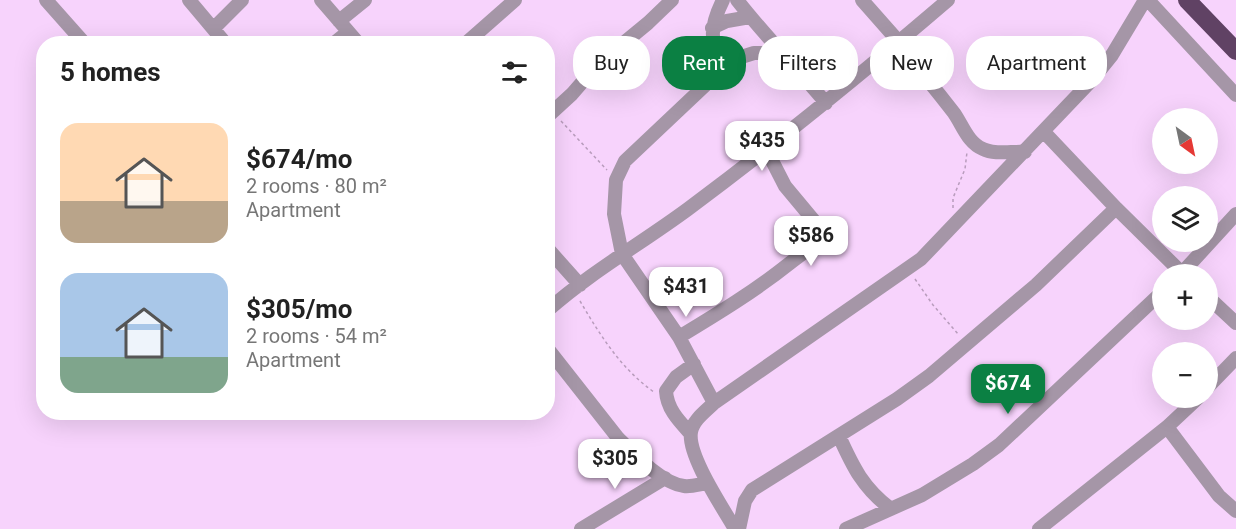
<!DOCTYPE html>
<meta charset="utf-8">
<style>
body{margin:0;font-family:Roboto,sans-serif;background:#f2f2f2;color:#222;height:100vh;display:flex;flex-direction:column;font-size:22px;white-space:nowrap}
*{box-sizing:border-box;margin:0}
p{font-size:20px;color:#767676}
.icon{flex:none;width:33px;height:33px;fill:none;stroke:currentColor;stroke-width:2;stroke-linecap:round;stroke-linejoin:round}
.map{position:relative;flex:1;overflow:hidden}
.panel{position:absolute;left:36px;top:36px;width:519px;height:384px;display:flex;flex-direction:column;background:#fff;border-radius:24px;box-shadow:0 6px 24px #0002}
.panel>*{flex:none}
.guide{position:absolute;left:573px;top:36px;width:570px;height:54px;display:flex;gap:12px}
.needle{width:39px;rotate:147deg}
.controls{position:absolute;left:1152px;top:108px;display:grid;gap:12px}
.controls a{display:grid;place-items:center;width:66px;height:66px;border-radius:50%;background:#fff;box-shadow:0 6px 24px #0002;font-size:30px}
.price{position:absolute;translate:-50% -51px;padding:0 14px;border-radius:12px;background:#fff;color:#222;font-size:20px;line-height:39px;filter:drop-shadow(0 2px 3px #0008)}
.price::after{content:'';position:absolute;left:50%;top:36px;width:18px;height:14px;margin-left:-9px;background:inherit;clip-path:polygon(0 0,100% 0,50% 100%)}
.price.active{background:#0b8043;color:#fff}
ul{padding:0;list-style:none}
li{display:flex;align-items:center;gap:18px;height:150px;padding:0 24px}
li span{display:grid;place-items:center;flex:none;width:168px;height:120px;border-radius:18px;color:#555}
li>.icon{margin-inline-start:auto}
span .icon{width:72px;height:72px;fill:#fffc;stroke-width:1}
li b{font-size:26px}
h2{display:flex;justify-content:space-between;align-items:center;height:72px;padding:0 24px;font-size:26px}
.chip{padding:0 21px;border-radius:24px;background:#fff;box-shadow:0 6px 24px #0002;font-size:21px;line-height:54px}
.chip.active{background:#0b8043;color:#fff}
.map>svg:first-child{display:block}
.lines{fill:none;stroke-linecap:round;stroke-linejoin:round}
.path{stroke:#b89cbc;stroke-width:1.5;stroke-dasharray:3 3;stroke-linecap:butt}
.minor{stroke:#a596a7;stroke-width:14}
.highway{stroke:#604264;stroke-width:18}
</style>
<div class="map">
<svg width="1236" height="529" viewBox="0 0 1236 529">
<rect width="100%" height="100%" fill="#f7d3fc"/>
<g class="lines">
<path class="path" d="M561,121l46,49
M953,208v-10l12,-29 2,-17
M915,279l18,26 25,29
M580,301c20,34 41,68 74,91"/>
<path class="minor" d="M46,0l39,44
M189,0l37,44
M321,0l38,44
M737,0c28,36 60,68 89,103
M862,0l37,42
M1148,0l88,95
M339,21l26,-21
M214,28l28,-28
M712,28l15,-7 23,-4
M333,44l15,-12
M465,44l50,-44
M896,45c21,20 40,45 58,68 9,13 14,30 29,36 12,6 29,2 42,3
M720,72c-8,-32 -12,-42 3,-72
M548,116l24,-22 25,-29 51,-42 24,-23
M1044,132l72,76 67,66
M548,249l32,36
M1181,274l55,-60
M1208,297l28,26
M548,310c43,-38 94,-67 140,-101 90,-67 176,-137 260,-209
M679,337c38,-23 76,-46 111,-74 9,-7 22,-15 27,-26l-2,-15 -30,-36 -19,-37
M548,349l70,89c16,16 43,45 66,48 8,1 16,-2 24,-3
M1208,387l28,-29
M714,403l-35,-66 -57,-83 -8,-40 2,-34 9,-19 90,-85 20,-17 19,-6h15l21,7
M1167,427l52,69 17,15
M690,433c-11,-12 -23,-24 -24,-42l10,-14 18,-13
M839,436c14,31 24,52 52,73
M581,529l84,-51
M735,529c-12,-21 -48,-74 -44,-97 2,-12 15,-21 23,-29l207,-144 170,-178 21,-26 33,-55
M739,529l6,-28 7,-11 145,-91 32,-23 107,-91 80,-77
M846,529l76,-34 51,-31 26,-19 163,-153
M1039,529l128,-102 31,-29"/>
<path class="highway" d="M1187,0l49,51"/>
</g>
</svg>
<div class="controls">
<a><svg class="needle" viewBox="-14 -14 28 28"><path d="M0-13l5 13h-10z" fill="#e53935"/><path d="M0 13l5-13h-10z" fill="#767676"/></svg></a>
<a><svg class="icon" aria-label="layers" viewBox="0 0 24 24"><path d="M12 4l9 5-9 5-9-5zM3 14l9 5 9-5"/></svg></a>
<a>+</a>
<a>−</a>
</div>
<b class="price" style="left:762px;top:172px">$435</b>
<b class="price" style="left:811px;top:267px">$586</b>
<b class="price" style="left:686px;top:318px">$431</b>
<b class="price active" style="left:1008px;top:415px">$674</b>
<b class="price" style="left:615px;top:490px">$305</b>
<div class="guide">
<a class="chip">Buy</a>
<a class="chip active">Rent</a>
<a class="chip">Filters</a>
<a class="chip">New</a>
<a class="chip">Apartment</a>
</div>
<section class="panel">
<h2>5 homes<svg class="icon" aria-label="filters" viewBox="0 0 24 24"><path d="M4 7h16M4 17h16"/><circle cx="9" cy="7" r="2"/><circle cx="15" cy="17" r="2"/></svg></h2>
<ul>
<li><span style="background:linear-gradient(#ffd9b3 65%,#b9a48a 0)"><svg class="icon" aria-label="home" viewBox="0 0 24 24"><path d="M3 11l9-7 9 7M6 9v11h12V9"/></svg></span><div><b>$674/mo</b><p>2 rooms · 80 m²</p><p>Apartment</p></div></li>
<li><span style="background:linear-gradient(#a9c7e8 70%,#7fa58c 0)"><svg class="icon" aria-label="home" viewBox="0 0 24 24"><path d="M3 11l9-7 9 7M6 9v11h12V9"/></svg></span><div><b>$305/mo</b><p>2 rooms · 54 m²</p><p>Apartment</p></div></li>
</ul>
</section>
</div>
